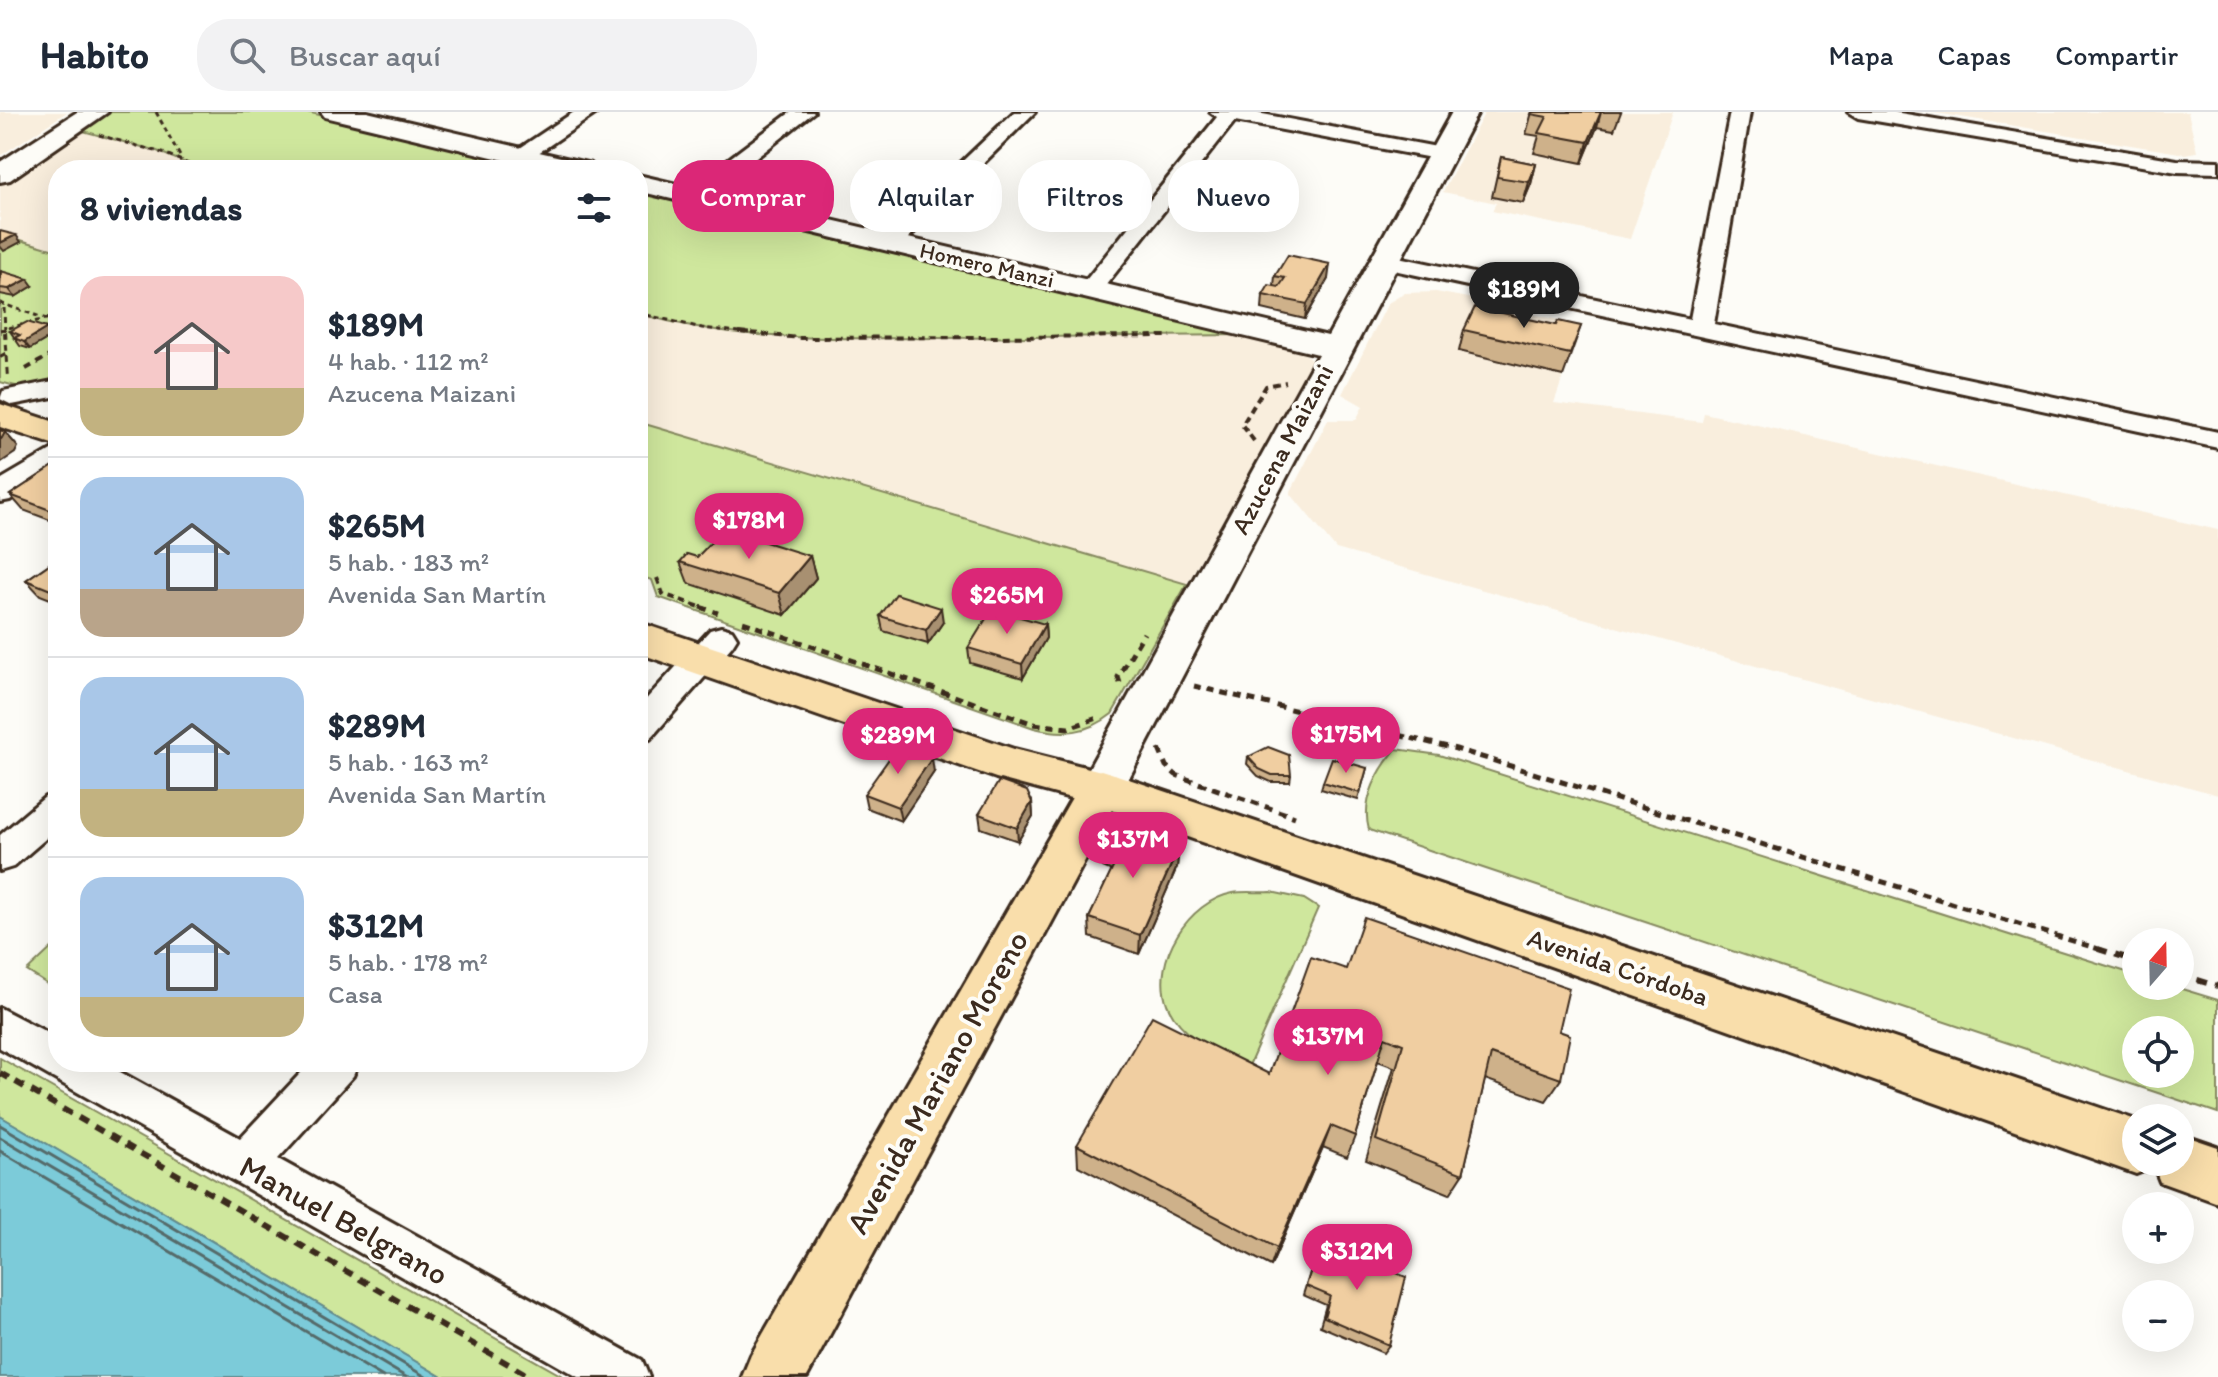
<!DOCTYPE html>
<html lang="es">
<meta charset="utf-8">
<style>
body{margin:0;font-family:Itim,sans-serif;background:#f2f2f3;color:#1f2937;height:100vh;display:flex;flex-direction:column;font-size:30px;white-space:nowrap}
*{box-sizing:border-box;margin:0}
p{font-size:26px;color:#747a83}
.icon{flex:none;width:44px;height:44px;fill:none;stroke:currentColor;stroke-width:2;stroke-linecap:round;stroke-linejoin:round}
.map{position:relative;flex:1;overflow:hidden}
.details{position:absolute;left:48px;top:48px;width:600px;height:912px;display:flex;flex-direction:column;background:#fff;border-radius:32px;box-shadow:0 8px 32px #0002}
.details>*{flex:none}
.hud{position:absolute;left:672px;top:48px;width:760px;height:72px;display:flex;gap:16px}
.needle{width:52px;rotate:20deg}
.controls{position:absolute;left:2122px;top:816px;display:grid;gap:16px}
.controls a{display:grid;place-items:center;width:72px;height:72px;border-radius:50%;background:#fff;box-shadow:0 8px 32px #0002;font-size:40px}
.price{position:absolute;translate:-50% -68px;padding:0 18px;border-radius:28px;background:#db2777;color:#fff;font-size:26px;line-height:52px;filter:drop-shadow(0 2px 4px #0008)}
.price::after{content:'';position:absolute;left:50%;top:48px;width:24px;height:18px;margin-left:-12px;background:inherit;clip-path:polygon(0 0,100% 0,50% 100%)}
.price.on{background:#222;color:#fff}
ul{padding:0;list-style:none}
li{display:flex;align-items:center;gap:24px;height:200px;padding:0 32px}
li+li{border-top:2px solid #e0e1e3}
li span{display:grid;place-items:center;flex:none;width:224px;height:160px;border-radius:24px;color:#555}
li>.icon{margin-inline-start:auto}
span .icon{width:96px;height:96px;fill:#fffc;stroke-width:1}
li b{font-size:34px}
h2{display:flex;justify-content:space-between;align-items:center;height:96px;padding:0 32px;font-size:34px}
.tag{padding:0 28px;border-radius:32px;background:#fff;box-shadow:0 8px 32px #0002;font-size:28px;line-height:72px}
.tag.on{background:#db2777;color:#fff}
header{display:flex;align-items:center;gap:48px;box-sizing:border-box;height:112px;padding:0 40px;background:#fff;border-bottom:2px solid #e0e1e3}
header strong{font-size:38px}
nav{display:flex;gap:44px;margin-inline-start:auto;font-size:28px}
.search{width:560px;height:72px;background:#f2f2f3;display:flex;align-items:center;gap:20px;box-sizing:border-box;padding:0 28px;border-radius:32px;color:#747a83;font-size:30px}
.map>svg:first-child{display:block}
.built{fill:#f9eedd}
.green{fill:#cfe79d;stroke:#85885e;stroke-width:2;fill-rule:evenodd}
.water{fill:#7ccbd9;stroke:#628b8e;stroke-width:2}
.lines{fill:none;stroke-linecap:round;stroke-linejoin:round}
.shore{stroke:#556a69;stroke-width:3}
.street-casing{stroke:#3b2a1e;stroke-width:6}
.secondary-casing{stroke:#3b2a1e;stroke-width:6}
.primary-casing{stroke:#3b2a1e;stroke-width:6}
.highway-casing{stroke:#3b2a1e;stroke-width:6}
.path-far3{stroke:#3b2a1e;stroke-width:3;stroke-dasharray:5 4;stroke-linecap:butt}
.path-far2{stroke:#3b2a1e;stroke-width:4;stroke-dasharray:7 5;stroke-linecap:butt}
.path-far1{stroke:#3b2a1e;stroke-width:5;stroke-dasharray:8 6;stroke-linecap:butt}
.path{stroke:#3b2a1e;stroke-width:6;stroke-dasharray:10 8;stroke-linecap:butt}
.street{fill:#fdfcf7;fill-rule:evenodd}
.secondary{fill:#fdfcf7;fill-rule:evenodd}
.primary{fill:#f9deab;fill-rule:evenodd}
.highway{fill:#f9deab;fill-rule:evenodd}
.wall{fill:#ceb18a;stroke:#3b2a1e;stroke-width:2}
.shaded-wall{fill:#a89071;stroke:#3b2a1e;stroke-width:2}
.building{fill:#f0cea1;stroke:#3b2a1e;stroke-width:2}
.labels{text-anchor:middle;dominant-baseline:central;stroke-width:8;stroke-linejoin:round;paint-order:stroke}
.far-street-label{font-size:22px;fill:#3b2a1e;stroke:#fdfcf7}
.street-label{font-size:26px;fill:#3b2a1e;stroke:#fdfcf7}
.near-street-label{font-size:32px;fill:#3b2a1e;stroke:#fdfcf7}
</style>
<header>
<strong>Habito</strong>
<div class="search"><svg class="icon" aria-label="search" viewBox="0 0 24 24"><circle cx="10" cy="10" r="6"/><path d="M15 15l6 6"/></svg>Buscar aquí</div>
<nav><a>Mapa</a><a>Capas</a><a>Compartir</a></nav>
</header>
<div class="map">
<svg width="2218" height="1265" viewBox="0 0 2218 1265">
<rect width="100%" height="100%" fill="#fdfcf7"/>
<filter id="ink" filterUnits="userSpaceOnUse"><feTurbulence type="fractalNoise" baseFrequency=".0125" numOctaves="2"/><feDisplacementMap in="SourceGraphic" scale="16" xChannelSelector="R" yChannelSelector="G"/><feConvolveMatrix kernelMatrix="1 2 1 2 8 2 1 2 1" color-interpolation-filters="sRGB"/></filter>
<g filter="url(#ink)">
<path class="built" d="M0,0h67l-67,44z
M1485,0h188l-43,127 -138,-28 4,-8 -53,-11z
M1930,0h258l9,40 -12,2z
M76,17l81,22 45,19h-144v81l-58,-17v-53z
M1436,180l85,16 7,5 53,12 -27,78 148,19 2,-9 514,117v265l-882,-246 -46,-56 38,-73h28l7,-14 -21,-12 46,-91 17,-10z
M638,201l64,15 98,10 445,-3 56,15 12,11 -126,223 -549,-162z"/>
<path class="green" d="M102,0h205l244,58h-349l-45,-19 -81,-22z
M638,79l607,144c-101,1 -203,2 -305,3 -101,0 -204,5 -302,-25z
M0,122l58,17v132l-35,5 -23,-6z
M638,310l549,162 -75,130c-25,20 -49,21 -78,14l-376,-131 -6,-17 -14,-4z
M1396,637l43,6 697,220v11h36l46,14v113l-849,-283c-8,-29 8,-58 27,-81zM2180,918v44h-44v-44z
M1271,780l33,7 14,9 -71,162c-28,-15 -67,-34 -80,-66 -16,-44 22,-103 66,-111 12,-2 25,0 38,-1z
M58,830v49l-31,-20z
M0,946l564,319h-122l-442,-261z"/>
<path class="water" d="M0,1004l442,261h-442z"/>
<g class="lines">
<path class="shore" d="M0,1013l426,252
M0,1025l406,240
M0,1039l383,226"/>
<g class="street-casing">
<path id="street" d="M574,0h24l-70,48h-14l-3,-4 3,-4z
M791,0h23l-112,89h-16l-3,-5 3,-5z
M1014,0h21l-137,136h-16l-3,-5 3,-5z
M1210,0h42l190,36 10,6 -10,6 -207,-39 -137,174h-16l-4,-5 4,-5 135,-168z
M1730,0h20l-36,212 504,108v16l-834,-180 -12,-7 12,-7 306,65z
M1848,0h46l283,48 41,1v12l-41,-1 -319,-54z
M58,268v16l-46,9 -12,-6 3,-8z
M58,334v22l-48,32 -10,2v-22z
M721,515l11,3 5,8 -5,8 -82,93 -12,4v-35l72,-78z
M58,681v35l-45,39 -13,4v-36l45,-38z
M0,896l58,30v24h44l138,76 71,-76h48l-6,14 -75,83 364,201 7,17h-71l-578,-329z"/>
</g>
<g class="secondary-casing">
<path id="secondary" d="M77,0h31l-98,68 -10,2v-20z
M321,0h46l224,52 4,6h-49l-221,-53z
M1452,0h26l-361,689 -16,5 -16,-5 -7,-13 240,-434 -680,-163v-16l690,161z"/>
</g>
<g class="primary-casing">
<path id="primary" d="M1101,658l16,5 7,13 -317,589h-65l9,-22 334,-580z"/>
</g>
<g class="highway-casing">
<path id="highway" d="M0,292l58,19v23l-58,-19z
M638,510l376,127 103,26 1019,345v42h44v-28l38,13v56l-58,-21 -6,-15 -18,7 -1039,-369 -101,-27 -358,-125z"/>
</g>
<path class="path-far3" d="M156,0l26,48
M99,23l67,19 36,16
M0,191l58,20
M4,196l1,26
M638,201l64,15 56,6
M0,218l58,-14"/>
<path class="path-far2" d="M5,220l3,46
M739,220l61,6 371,-2
M0,245l7,-4
M26,257l32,-18
M1254,329l-12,-16 24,-39 20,-4
M657,466l6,16 43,15"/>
<path class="path-far1" d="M700,495l18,6
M743,510l291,102 34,4 33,-11
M1120,571l-2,-6 26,-44
M1194,574l262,63 649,202
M1159,637l7,17 10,9 119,42"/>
<path class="path" d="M2098,837l38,12
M2180,863l38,11
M0,961l531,304"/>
<use href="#street" class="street"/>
<use href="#secondary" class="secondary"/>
<use href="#primary" class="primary"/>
<use href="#highway" class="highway"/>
</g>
<path class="wall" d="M1532,0h89l-7,18 -17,-3 -15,36 -48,-10 5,-17 -13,-2z
M1501,45l35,7 -5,20 -8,19 -31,-6z
M0,160l33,14 -18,11 -15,-3z
M1275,164l53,3 -23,40 -43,-10 1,-14 11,-9z
M1556,213l25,1 -18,50 -104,-25 5,-21z
M47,216l5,8 -22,13 -10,-3 -10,-15z
M58,351v60l-35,-13 -13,-15z
M810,444l6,22 -31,37 -97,-32 -8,-21 17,-5z
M58,446v44l-18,-7 -14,-15z
M880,504l63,6 -15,22 -45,-13z
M1045,512l1,14 -23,40 -53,-15 -2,-15z
M1248,645l43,18 -1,7h-19l-13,-6 -11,-12z
M1367,656l-9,32 -37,-11 2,-7z
M934,660l-33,49 -34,-13 -3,-14z
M1032,690l1,14 -15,25 -37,-13 -2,-14z
M1179,735l-2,20 -38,87 -49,-17 -1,-19 23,-47 -9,-4 -1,-19z
M1346,857l215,110 -15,22 -61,-22 -22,95 -13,20 -84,-34 28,-93 -16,-6 -23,75 -8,21 -24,-10 -52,119 -193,-100 -1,-21 192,-71z
M1320,1129l69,104 -6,8 -63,-27 6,-21 -23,-10z"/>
<path class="shaded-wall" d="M1601,0l-4,15 -15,36 6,-21z
M1536,52l-5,20 -8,19 6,-21z
M16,123l5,7 -17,9 -4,-5v-3z
M1330,152l-2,15 -23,40 2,-15z
M28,167l5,7 -18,11 -6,-8z
M47,216l5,8 -22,13 -6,-7z
M5,320l13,15 -3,6 -15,10v-23z
M810,444l6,22 -31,37 -6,-22z
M941,496l2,14 -15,22 -2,-14z
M1045,512l1,14 -23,40 -1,-14z
M932,646l2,14 -33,49 -3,-14z
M1032,690l1,14 -15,25 -1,-13z
M1179,735l-2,20 -38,87 1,-19z
M1331,1014l-8,21 -52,119 6,-18z"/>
<path class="building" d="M1532,0h69l-13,30 -49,-9 8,-16 -16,-3z
M1501,45l35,7 -7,18 -32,-5z
M0,119l16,4 -16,8z
M1288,143l42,9 -23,40 -44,-9 6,-10 10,2 6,-9 -10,-2z
M1,159l27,8 -19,10 -9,-1z
M1475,195l81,18 2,-4 23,5 -11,28 -106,-24z
M27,210l20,6 -23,14 -10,-4 6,-3 -10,-4z
M0,318l5,2 -3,6 -2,2z
M58,351v50l-48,-18z
M724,417l86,27 -31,37 -99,-31 7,-8 10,3z
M58,446v35l-32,-13z
M896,482l45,14 -15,22 -46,-14z
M992,497l53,15 -23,40 -54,-16z
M898,634l34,12 -34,49 -34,-13z
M1268,635l21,8 2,20h-19l-13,-6 -11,-12z
M1332,646l35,10 -7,25 -37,-11z
M999,669l28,10 5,11 -15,26 -38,-14z
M1113,714l66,21 -39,88 -51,-17 31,-65 -18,-5z
M1364,805l205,71 -10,43 11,4 -9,44 -70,-25 -28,120 -87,-34 27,-96 -18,-7 -30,99 -24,-10 -54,122 -200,-103 75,-129 117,58 42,-117 35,12z
M1320,1129l86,36 -17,68 -65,-28 6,-21 -24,-10z"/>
</g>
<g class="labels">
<g class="far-street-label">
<text transform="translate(987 153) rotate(13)">Homero Manzi</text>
</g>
<g class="street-label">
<text transform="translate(1282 337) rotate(-62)">Azucena Maizani</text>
<text transform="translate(1618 855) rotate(19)">Avenida Córdoba</text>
</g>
<g class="near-street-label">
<text transform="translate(937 970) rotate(-61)">Avenida Mariano Moreno</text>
<text transform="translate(344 1108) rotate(29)">Manuel Belgrano</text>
</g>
</g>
</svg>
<div class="controls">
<a><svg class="needle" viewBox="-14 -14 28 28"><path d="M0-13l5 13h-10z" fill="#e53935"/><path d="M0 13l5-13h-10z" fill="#747a83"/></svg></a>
<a><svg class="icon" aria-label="locate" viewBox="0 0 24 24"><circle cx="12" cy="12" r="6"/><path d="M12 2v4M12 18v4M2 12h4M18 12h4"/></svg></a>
<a><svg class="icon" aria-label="layers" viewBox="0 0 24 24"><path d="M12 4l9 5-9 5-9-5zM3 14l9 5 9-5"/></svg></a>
<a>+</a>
<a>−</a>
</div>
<b class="price on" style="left:1524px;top:218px">$189M</b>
<b class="price" style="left:749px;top:449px">$178M</b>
<b class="price" style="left:1007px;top:524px">$265M</b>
<b class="price" style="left:1346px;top:663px">$175M</b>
<b class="price" style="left:898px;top:664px">$289M</b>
<b class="price" style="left:1133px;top:768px">$137M</b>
<b class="price" style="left:1328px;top:965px">$137M</b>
<b class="price" style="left:1357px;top:1180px">$312M</b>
<div class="hud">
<a class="tag on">Comprar</a>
<a class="tag">Alquilar</a>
<a class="tag">Filtros</a>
<a class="tag">Nuevo</a>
</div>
<section class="details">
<h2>8 viviendas<svg class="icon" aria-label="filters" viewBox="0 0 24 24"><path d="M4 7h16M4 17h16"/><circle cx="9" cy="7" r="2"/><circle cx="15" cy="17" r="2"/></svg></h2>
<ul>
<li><span style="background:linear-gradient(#f6c9c9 70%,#c2b280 0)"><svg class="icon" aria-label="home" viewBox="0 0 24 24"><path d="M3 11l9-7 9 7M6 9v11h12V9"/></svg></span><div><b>$189M</b><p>4 hab. · 112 m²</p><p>Azucena Maizani</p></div></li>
<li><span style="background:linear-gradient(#a9c7e8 70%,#b9a48a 0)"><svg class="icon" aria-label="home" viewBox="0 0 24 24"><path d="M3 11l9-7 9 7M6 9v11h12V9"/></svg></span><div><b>$265M</b><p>5 hab. · 183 m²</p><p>Avenida San Martín</p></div></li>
<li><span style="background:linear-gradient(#a9c7e8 70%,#c2b280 0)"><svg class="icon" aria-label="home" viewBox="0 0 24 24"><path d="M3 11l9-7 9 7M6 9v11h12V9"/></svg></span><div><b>$289M</b><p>5 hab. · 163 m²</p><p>Avenida San Martín</p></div></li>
<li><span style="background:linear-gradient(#a9c7e8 75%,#c2b280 0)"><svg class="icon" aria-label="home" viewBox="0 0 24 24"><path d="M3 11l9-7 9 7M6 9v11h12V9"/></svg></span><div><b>$312M</b><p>5 hab. · 178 m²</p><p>Casa</p></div></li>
</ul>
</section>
</div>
